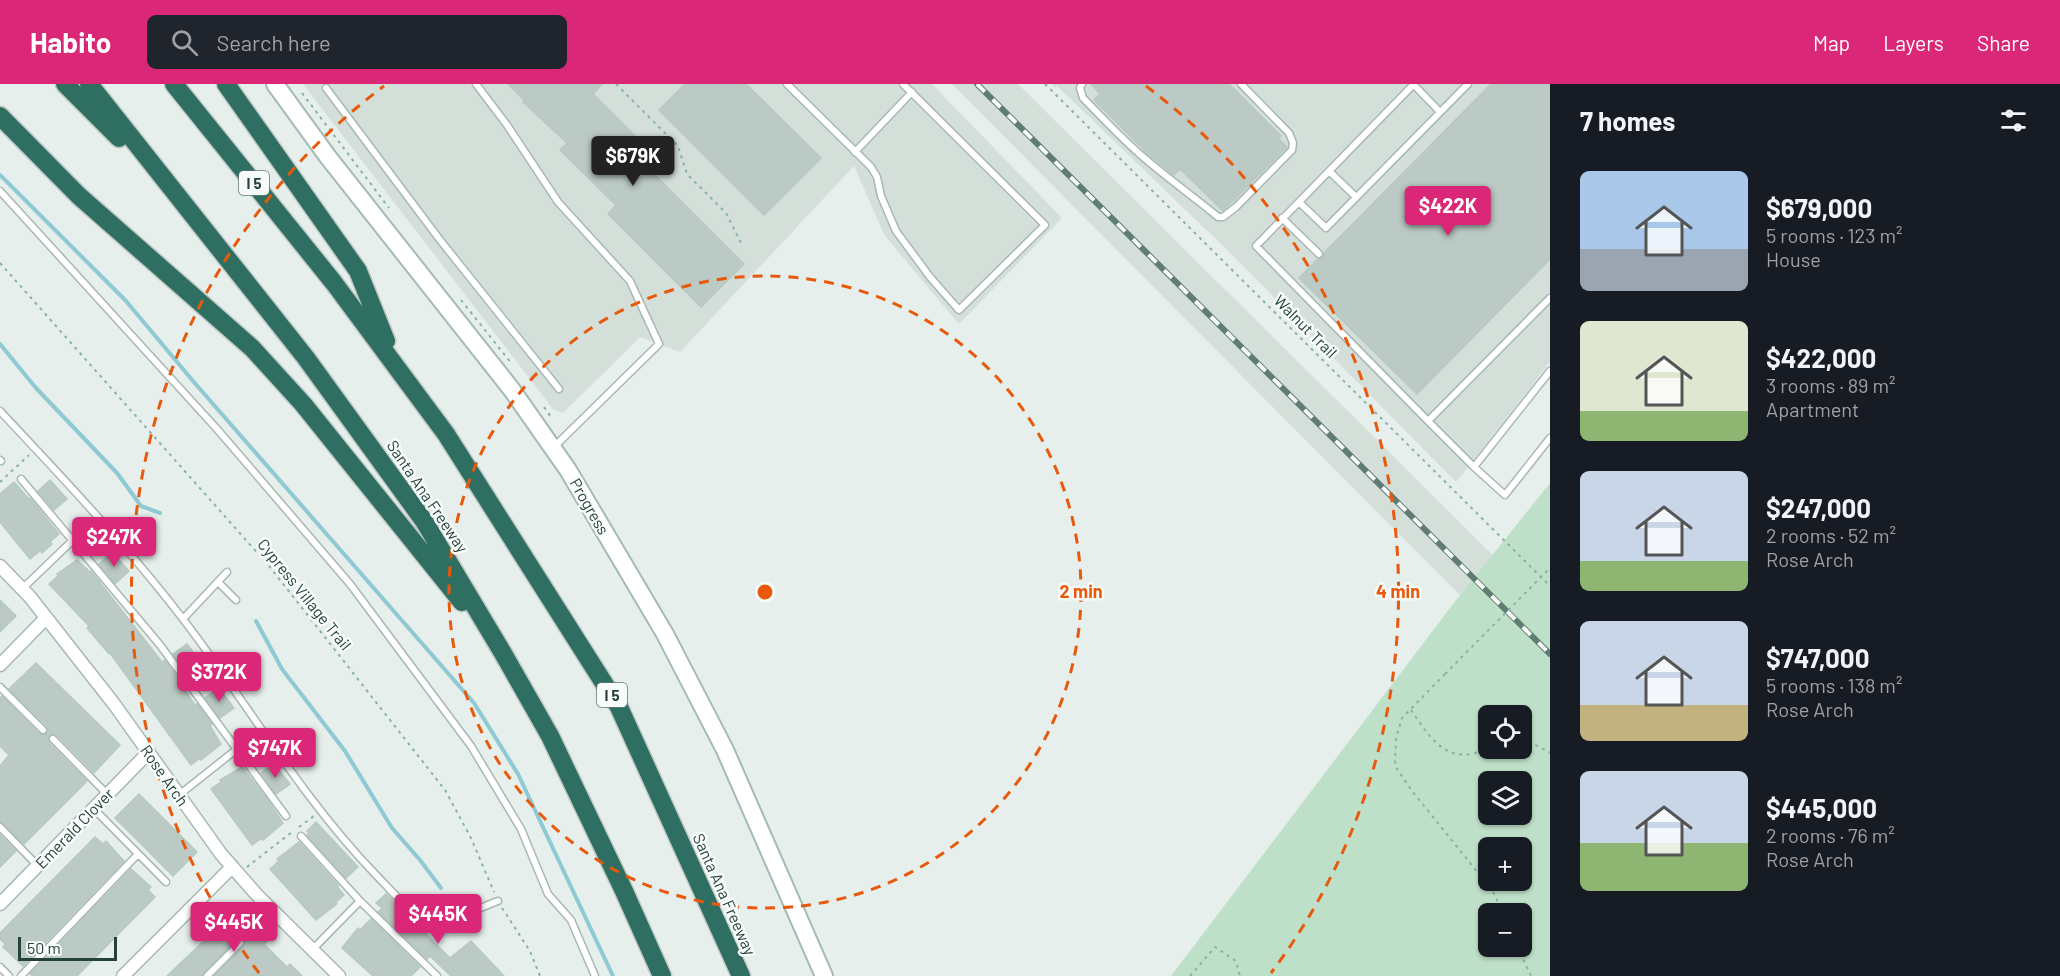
<!DOCTYPE html>
<meta charset="utf-8">
<style>
body{margin:0;font-family:Barlow,sans-serif;background:#20242c;color:#f1f3f6;height:100vh;display:flex;flex-direction:column;font-size:22px;white-space:nowrap}
*{box-sizing:border-box;margin:0}
p{font-size:20px;color:#9ea1a6}
.icon{flex:none;width:33px;height:33px;fill:none;stroke:currentColor;stroke-width:2;stroke-linecap:round;stroke-linejoin:round}
.map{position:relative;flex:1;overflow:hidden}
.panel{display:flex;flex-direction:column;background:#171b24;width:510px}
.panel>*{flex:none}
.fabs{position:absolute;left:1478px;top:621px;display:grid;gap:12px}
.fabs a{display:grid;place-items:center;width:54px;height:54px;border-radius:9px;background:#171b24;box-shadow:0 2px 4px #0004;font-size:30px}
.scale{position:absolute;left:18px;bottom:15px;width:99px;box-sizing:border-box;padding-left:6px;border:3px solid #24423a;border-top:0;font-size:16px;line-height:21px;white-space:nowrap;color:#24423a;-webkit-text-stroke:4px #f7fbf9;paint-order:stroke}
.price{position:absolute;translate:-50% -51px;padding:0 14px;border-radius:6px;background:#db2777;color:#fff;font-size:20px;line-height:39px;filter:drop-shadow(0 2px 3px #0008)}
.price::after{content:'';position:absolute;left:50%;top:36px;width:18px;height:14px;margin-left:-9px;background:inherit;clip-path:polygon(0 0,100% 0,50% 100%)}
.price.on{background:#222;color:#fff}
ul{padding:0;list-style:none}
li{display:flex;align-items:center;gap:18px;height:150px;padding:0 30px}
li span{display:grid;place-items:center;flex:none;width:168px;height:120px;border-radius:9px;color:#555}
li>.icon{margin-inline-start:auto}
span .icon{width:72px;height:72px;fill:#fffc;stroke-width:1}
li b{font-size:26px}
h2{display:flex;justify-content:space-between;align-items:center;height:72px;padding:0 30px;font-size:26px}
header{display:flex;align-items:center;gap:36px;box-sizing:border-box;height:84px;padding:0 30px;background:#db2777;color:#fff}
header strong{font-size:28px}
nav{display:flex;gap:33px;margin-inline-start:auto;font-size:21px}
.search{width:420px;height:54px;background:#20242c;display:flex;align-items:center;gap:15px;box-sizing:border-box;padding:0 21px;border-radius:9px;color:#9ea1a6;font-size:22px}
main{display:flex;flex:1;min-height:0}
.map>svg:first-child{display:block}
.built{fill:#d4dfda}
.green{fill:#bfe0c8;fill-rule:evenodd}
.lines{fill:none;stroke-linecap:round;stroke-linejoin:round}
.stream{stroke:#8ec9d4;stroke-width:4}
.building{fill:#bbcac4;stroke:#b8c9c2;stroke-width:1.5}
.lane-casing{stroke:#a8b8b2;stroke-width:9}
.street-casing{stroke:#a8b8b2;stroke-width:15}
.secondary-casing{stroke:#a4bbb3;stroke-width:20}
.highway-casing{stroke:#c2cac8;stroke-width:21}
.path{stroke:#86b3a5;stroke-width:2;stroke-dasharray:3 4.5;stroke-linecap:butt}
.lane{stroke:#fff;stroke-width:6}
.street{stroke:#fff;stroke-width:12}
.secondary{stroke:#fff;stroke-width:16}
.highway{stroke:#2f6f62;stroke-width:18}
.rail-casing{stroke:#5f7d75;stroke-width:6}
.rail{stroke:#f7fbf9;stroke-width:4;stroke-dasharray:11;stroke-linecap:butt}
.path-bridge{stroke:#86b3a5;stroke-width:2;stroke-dasharray:3 4.5;stroke-linecap:butt}
.ring{fill:none;stroke:#e8590c;stroke-width:3;stroke-dasharray:10 8}
.labels{text-anchor:middle;dominant-baseline:central;stroke-width:5;stroke-linejoin:round;paint-order:stroke}
.shield{fill:#f7fbf9;stroke:#637a73;stroke-width:1.5}
.shield-label{font-size:15px;font-weight:bold;fill:#24423a}
.street-label{font-size:16px;fill:#24423a;stroke:#f7fbf9}
.centre{fill:#e8590c;stroke:#f7fbf9;stroke-width:3}
.ring-label{font-size:18px;text-anchor:middle;font-weight:bold;fill:#e8590c;stroke:#f7fbf9;stroke-width:5;stroke-linejoin:round;paint-order:stroke}
</style>
<header>
<strong>Habito</strong>
<div class="search"><svg class="icon" aria-label="search" viewBox="0 0 24 24"><circle cx="10" cy="10" r="6"/><path d="M15 15l6 6"/></svg>Search here</div>
<nav><a>Map</a><a>Layers</a><a>Share</a></nav>
</header>
<main>
<div class="map">
<svg width="1550" height="892" viewBox="0 0 1550 892">
<rect width="100%" height="100%" fill="#e6efeb"/>
<path class="built" d="M303,0h629l130,134 -103,106 -74,-88 -31,-70 -174,186 -40,-15 -77,76 -10,-4z
M952,0h66l532,528v74z
M1051,0h499v278l-94,120 -230,-233 -169,-163 -2,2z"/>
<path class="green" d="M1550,399v493h-379l282,-372zM1488,632h33v32h-33zM1488,698h33v32h-33zM1488,764h33v32h-33zM1488,830h33v32h-33z"/>
<g class="lines">
<path class="stream" d="M0,91l126,126 67,80 281,322 44,71 95,202
M0,260l36,44 81,85 24,33 19,7
M256,537l26,48 63,82 47,77 28,32 21,28"/>
</g>
<path class="building" d="M508,0h94l-9,10 54,54 -10,9 107,107 -43,43 -93,-93 8,-9 -56,-55 7,-7 -44,-41 2,-1z
M685,0h61l75,74 -57,57 -105,-105z
M1091,0h138l52,52 -3,2 9,9 -64,64 -43,-42 -6,6 -28,-23 -52,-52 6,-6z
M1491,0h59v175l-133,135 -118,-116 19,-19 4,-1 2,-5z
M50,396l17,19 -13,11 -16,-19z
M14,398l15,17 1,-1 29,36 -9,8 2,2 -10,9 -2,-2 -10,8 -30,-37v-28z
M112,468l17,19 -14,13 -16,-20z
M77,476l13,12 1,-1 71,91 3,-2 30,45 2,-1 15,20 -2,2 11,18 -20,16 -1,-2 -9,7 -81,-112 -1,1 -22,-26 2,-2 -40,-42 9,-8 -1,-2z
M0,516l16,16 -16,16z
M187,560l15,20 -14,10 -15,-20z
M36,579l84,82 -26,28 -37,-38 -5,-1 -3,2v7l38,38 -63,63 -24,-22v-56l9,-11 -9,-9v-48l2,-2 37,38h7l2,-3 -1,-5 -38,-37z
M219,604l15,20 -14,10 -15,-20z
M274,680l16,20 -14,10 -15,-21z
M242,683l26,33 15,23 -20,17 -1,-2 -10,7 -41,-56 10,-7 -1,-2z
M139,710l58,58 -24,24 -58,-58z
M316,738l42,45 -12,11 -39,-43 2,-2 -2,-2z
M0,751l16,16 -16,16z
M95,753l8,7 3,-3 18,20 -101,105 -20,-19 2,-3 -5,-5v-6z
M299,758l39,43v3l6,7 -9,8 2,1 -21,16 -46,-51 9,-8 -2,-2z
M131,785l20,18 -3,3 7,7 -78,79h-44l-3,-2z
M386,810l64,64 21,-17 33,35h-53l-21,-20 -3,3 -49,-47 4,-4 -6,-5z
M230,826l10,11 4,-3 23,23 -3,3 23,23 3,-3 12,12h-88l30,-30 1,-5 -4,-3 -5,1 -34,37h-35l41,-39z
M371,835l49,48 -9,9h-38l-31,-28 16,-20 2,2z"/>
<g class="lines">
<g class="lane-casing">
<path id="lane" d="M476,0l31,41 51,77 72,79 29,63 -105,103
M787,0l84,83 6,10 4,19 15,35 34,46 29,33 86,-85 -142,-141
M1082,0l-2,4 3,10c19,19 38,40 59,58 25,22 51,40 76,61h5l13,-10 56,-57 1,-7 -4,-10 -48,-49
M1414,0l-158,162 172,175 122,-123
M1414,1l26,27
M326,4l114,152 119,149
M855,68l57,-60
M1329,87l27,26
M0,107l217,238 133,155 121,162 50,83 27,65 23,26 24,56
M1299,118l27,26 142,-144
M1282,134l37,36
M0,327c63,67 127,135 183,208 65,85 119,180 194,257 12,12 29,33 44,40 23,12 54,-7 77,-15
M1428,337l46,46 31,28 45,-57
M0,376l1,1
M1474,383l76,-96
M21,395l139,166 126,171
M218,498l18,18
M22,505l51,-49
M183,535l44,-47
M0,603l43,43
M53,655l54,55
M179,711l58,-46
M93,724l73,74
M0,743l37,38
M301,752l59,65 77,75
M312,866l48,-49
M0,883l9,9
M21,892l117,-122
M207,892l33,-33"/>
</g>
<g class="street-casing">
<path id="street" d="M0,482l30,31 84,107 107,150 36,41 82,81
M0,581l46,-47
M0,820l149,-152
M123,892l109,-109"/>
</g>
<g class="secondary-casing">
<path id="secondary" d="M275,0l53,73 184,233 56,80 97,164 60,116 99,226"/>
</g>
<g class="highway-casing">
<path id="highway" d="M65,0l54,54
M89,0l217,274 118,163 80,134 46,81 74,155 38,85
M174,0l160,199 112,151 173,273 122,269
M226,0l132,187 28,70
M0,32l79,80 173,152 51,56 159,198"/>
</g>
<path class="path" d="M616,0l62,62 9,28 39,39 16,32
M1045,0l505,502
M302,9l87,115
M0,179l269,303 176,224 26,48 23,54
M461,216l51,64
M544,323l7,10
M0,398l29,-27
M1445,590l-43,44 -6,20 -1,28 17,25 80,99 12,24
M1411,626c20,29 37,58 77,38
M1521,657l13,3 16,9
M299,743l15,-11
M247,783l45,-35
M502,824l28,43 10,25
M1517,862l14,30
M1190,892l25,-29 21,14 4,15"/>
<use href="#lane" class="lane"/>
<use href="#street" class="street"/>
<use href="#secondary" class="secondary"/>
<use href="#highway" class="highway"/>
<g class="rail-casing">
<path id="rail" d="M977,0l573,570"/>
</g>
<use href="#rail" class="rail"/>
<path class="path-bridge" d="M1445,590l105,-106"/>
</g>
<g class="ring">
<circle cx="765" cy="508" r="316"/>
<path d="M259 889A633 633 0 0 1 384 2M1146 2A633 633 0 0 1 1271 889"/>
</g>
<g class="labels">
<g class="shield">
<rect x="239" y="87" width="30" height="24" rx="4.5"/>
<rect x="597" y="599" width="30" height="24" rx="4.5"/>
</g>
<g class="shield-label">
<text x="254" y="99">I 5</text>
<text x="612" y="611">I 5</text>
</g>
<g class="street-label">
<text transform="translate(1306 242) rotate(45)">Walnut Trail</text>
<text transform="translate(428 412) rotate(56)">Santa Ana Freeway</text>
<text transform="translate(590 422) rotate(60)">Progress</text>
<text transform="translate(305 510) rotate(51)">Cypress Village Trail</text>
<text transform="translate(165 691) rotate(55)">Rose Arch</text>
<text transform="translate(74 744) rotate(-46)">Emerald Clover</text>
<text transform="translate(725 810) rotate(66)">Santa Ana Freeway</text>
</g>
</g>
<circle cx="765" cy="508" r="9" class="centre"/>
<g class="ring-label">
<text x="1081" y="514">2 min</text>
<text x="1398" y="514">4 min</text>
</g>
</svg>
<div class="fabs">
<a><svg class="icon" aria-label="locate" viewBox="0 0 24 24"><circle cx="12" cy="12" r="6"/><path d="M12 2v4M12 18v4M2 12h4M18 12h4"/></svg></a>
<a><svg class="icon" aria-label="layers" viewBox="0 0 24 24"><path d="M12 4l9 5-9 5-9-5zM3 14l9 5 9-5"/></svg></a>
<a>+</a>
<a>−</a>
</div>
<div class="scale">50 m</div>
<b class="price on" style="left:633px;top:103px">$679K</b>
<b class="price" style="left:1448px;top:153px">$422K</b>
<b class="price" style="left:114px;top:484px">$247K</b>
<b class="price" style="left:219px;top:619px">$372K</b>
<b class="price" style="left:275px;top:695px">$747K</b>
<b class="price" style="left:438px;top:861px">$445K</b>
<b class="price" style="left:234px;top:869px">$445K</b>
</div>
<section class="panel">
<h2>7 homes<svg class="icon" aria-label="filters" viewBox="0 0 24 24"><path d="M4 7h16M4 17h16"/><circle cx="9" cy="7" r="2"/><circle cx="15" cy="17" r="2"/></svg></h2>
<ul>
<li><span style="background:linear-gradient(#a9c7e8 65%,#9aa5b1 0)"><svg class="icon" aria-label="home" viewBox="0 0 24 24"><path d="M3 11l9-7 9 7M6 9v11h12V9"/></svg></span><div><b>$679,000</b><p>5 rooms · 123 m²</p><p>House</p></div></li>
<li><span style="background:linear-gradient(#dfe7d0 75%,#8fb573 0)"><svg class="icon" aria-label="home" viewBox="0 0 24 24"><path d="M3 11l9-7 9 7M6 9v11h12V9"/></svg></span><div><b>$422,000</b><p>3 rooms · 89 m²</p><p>Apartment</p></div></li>
<li><span style="background:linear-gradient(#c9d6e8 75%,#8fb573 0)"><svg class="icon" aria-label="home" viewBox="0 0 24 24"><path d="M3 11l9-7 9 7M6 9v11h12V9"/></svg></span><div><b>$247,000</b><p>2 rooms · 52 m²</p><p>Rose Arch</p></div></li>
<li><span style="background:linear-gradient(#c9d6e8 70%,#c2b280 0)"><svg class="icon" aria-label="home" viewBox="0 0 24 24"><path d="M3 11l9-7 9 7M6 9v11h12V9"/></svg></span><div><b>$747,000</b><p>5 rooms · 138 m²</p><p>Rose Arch</p></div></li>
<li><span style="background:linear-gradient(#c9d6e8 60%,#8fb573 0)"><svg class="icon" aria-label="home" viewBox="0 0 24 24"><path d="M3 11l9-7 9 7M6 9v11h12V9"/></svg></span><div><b>$445,000</b><p>2 rooms · 76 m²</p><p>Rose Arch</p></div></li>
</ul>
</section>
</main>
